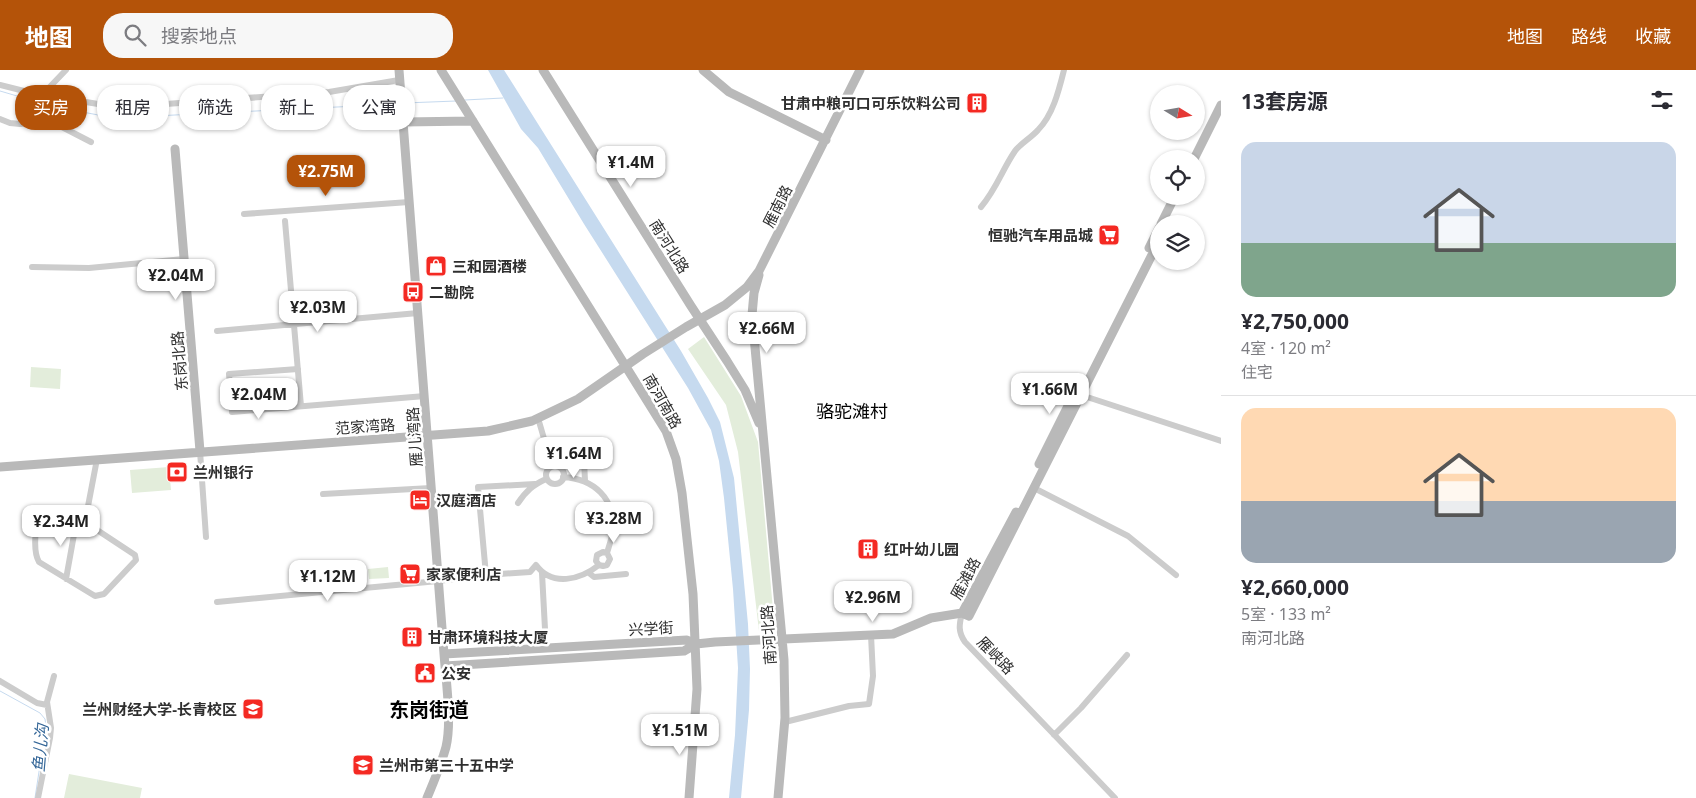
<!DOCTYPE html>
<html lang="zh">
<meta charset="utf-8">
<style>
body{margin:0;font-family:"Noto Sans","Noto Sans SC",sans-serif;background:#f7f7f7;color:#2b2b33;height:100vh;display:flex;flex-direction:column;font-size:19px;white-space:nowrap}
*{box-sizing:border-box;margin:0}
p{font-size:16px;color:#7c7c81}
.icon{flex:none;width:28px;height:28px;fill:none;stroke:currentColor;stroke-width:2;stroke-linecap:round;stroke-linejoin:round}
.map{position:relative;flex:1;overflow:hidden}
.side{display:flex;flex-direction:column;background:#fff;width:475px}
.side>*{flex:none}
.guide{position:absolute;left:15px;top:15px;width:475px;height:45px;display:flex;gap:10px}
.needle{width:32px;rotate:101deg}
.tools{position:absolute;left:1150px;top:15px;display:grid;gap:10px}
.tools a{display:grid;place-items:center;width:55px;height:55px;border-radius:50%;background:#fff;box-shadow:0 1px 4px #0004;font-size:25px}
.price{position:absolute;translate:-50% -42px;padding:0 11px;border-radius:10px;background:#fff;color:#222;font-size:16px;line-height:32px;filter:drop-shadow(0 1px 2px #0008)}
.price::after{content:'';position:absolute;left:50%;top:30px;width:15px;height:11px;margin-left:-8px;background:inherit;clip-path:polygon(0 0,100% 0,50% 100%)}
.price.selected{background:#b45309;color:#fff}
ul{padding:0;list-style:none}
li{display:grid;align-content:center;gap:10px;height:265px;padding:0 20px}
li+li{border-top:1px solid #e1e1e2}
li span{display:grid;place-items:center;height:155px;border-radius:15px;color:#555}
li>.icon{margin-inline-start:auto}
span .icon{width:90px;height:90px;fill:#fffc;stroke-width:1}
li b{font-size:21px}
h2{display:flex;justify-content:space-between;align-items:center;height:60px;padding:0 20px;font-size:21px}
.pill{padding:0 18px;border-radius:20px;background:#fff;box-shadow:0 1px 4px #0004;font-size:18px;line-height:45px}
.pill.selected{background:#b45309;color:#fff}
header{display:flex;align-items:center;gap:30px;box-sizing:border-box;height:70px;padding:0 25px;background:#b45309;color:#fff}
header strong{font-size:24px}
nav{display:flex;gap:28px;margin-inline-start:auto;font-size:18px}
.search{width:350px;height:45px;background:#f7f7f7;display:flex;align-items:center;gap:12px;box-sizing:border-box;padding:0 18px;border-radius:20px;color:#7c7c81;font-size:19px}
main{display:flex;flex:1;min-height:0}
.map>svg:first-child{display:block}
.green{fill:#e3eddb}
.water{fill:#c6daef}
.lines{fill:none;stroke-linecap:round;stroke-linejoin:round}
.stream{stroke:#c6daef;stroke-width:1}
.street{stroke:#ccc;stroke-width:6}
.secondary{stroke:#b9b9b9;stroke-width:9}
.labels{text-anchor:middle;dominant-baseline:central;stroke-width:5;stroke-linejoin:round;paint-order:stroke}
.poi-label{font-size:15px;font-weight:bold;fill:#2f2f2f;stroke:#fff;text-anchor:start}
.street-label{font-size:15px;fill:#2f2f2f;stroke:#fff}
.water-label{font-size:16px;font-style:italic;fill:#356798;stroke:#fff}
.quarter-label{font-size:18px;fill:#000;stroke:#fff}
.district-label{font-size:20px;font-weight:bold;fill:#000;stroke:#fff}
</style>
<header>
<strong>地图</strong>
<div class="search"><svg class="icon" aria-label="search" viewBox="0 0 24 24"><circle cx="10" cy="10" r="6"/><path d="M15 15l6 6"/></svg>搜索地点</div>
<nav><a>地图</a><a>路线</a><a>收藏</a></nav>
</header>
<main>
<div class="map">
<svg width="1221" height="728" viewBox="0 0 1221 728">
<rect width="100%" height="100%" fill="#fff"/>
<path class="green" d="M704,267l37,59 17,46 17,190 -16,-1 -21,-179 -12,-47 -38,-56z
M31,297l30,2 -1,20 -30,-2z
M169,397l2,23 -39,3 -2,-23z
M388,497l1,11 -20,1 -1,-10z
M69,704l73,14 -2,10h-76z"/>
<path class="water" d="M488,0h16l177,281 27,47 12,24 14,56 14,146 2,45 -1,41 -8,88h-12l6,-63 3,-67 -5,-79 -9,-91 -5,-37 -8,-31 -23,-42 -104,-164 -46,-76 -17,-19z"/>
<g class="lines">
<path class="stream" d="M0,21l51,15 63,12 284,-14
M465,30l38,-2
M405,33l51,-2
M0,621l40,22 5,6 1,7 -11,72"/>
<path class="street" d="M0,15l32,8 78,13 56,-2 163,-12 70,-12
M42,25l24,-25
M0,49l10,4 10,1 22,-2 18,4 31,16
M981,137c16,-19 21,-37 34,-56 4,-6 17,-14 23,-21 15,-15 21,-40 26,-60
M244,144l165,-12
M285,151l16,185
M32,197l57,1 95,-9
M217,261l201,-18
M298,299l-69,5 3,38 193,-16
M1081,325l140,46
M538,348l14,48
M583,370l2,41
M200,381l6,86
M546 405a9 9 0 1 1 18 0a9 9 0 1 1-18 0Z
M563,407c31,2 52,21 50,53 -1,8 -4,16 -6,23
M1034,418l94,48 48,39
M323,424l108,-6
M518,433c8,-12 15,-18 28,-24
M50,441l35,11 50,33 1,5 -32,34 -9,2 -56,-34c-6,-10 -5,-41 4,-49z
M85,452l12,-63
M542,503l3,56
M589,503l5,4 32,-3
M486,505l-8,-88 57,-3
M66,509l11,-61
M217,532l221,-21 48,-6 44,-3 6,-7c16,22 44,15 63,0l4,1 4,-1 3,-6 -3,-6 -4,-1 -6,3 -1,6 3,4
M962,543c-3,12 -4,19 3,29l150,156
M0,611l37,22 10,2
M785,652l64,-16 20,-2 4,-28 -2,-41
M1054,665l27,-27 46,-53
M38,728l12,-60 1,-10 -4,-26 7,-26"/>
<path class="secondary" d="M399,0l45,584c2,27 8,67 2,93 -5,18 -12,34 -19,51
M441,0l225,361 10,28 6,34 11,101 4,95 -8,109
M543,0l148,236 36,55 18,29 14,33
M703,0l26,22 97,48
M403,52l70,-1
M175,79l25,302
M1194,89l27,-54
M1161,154l14,-28
M1149,178l10,-20
M759,205l-5,18 -2,22 32,345 1,58 -7,80
M1039,394l39,-78
M0,397l488,-36 44,-10 46,-22 65,-45 43,-27 39,-22 22,-18 12,-16 101,-201
M962,543l54,-101
M444,584l243,-14 9,4
M445,596l239,-15 12,-7 19,-2 178,-8 38,-16 31,-5 7,3 190,-375"/>
</g>
<defs>
<g id="building-square" transform="scale(1.125)"><rect x="-9" y="-9" width="18" height="18" rx="4" fill="#f42922" stroke="#fff"/><path d="M-4-6H4V6H1V3H-1V6H-4ZM-2.5-4.3h1.7v1.8h-1.7ZM.8-4.3h1.7v1.8H.8ZM-2.5-1h1.7V.8h-1.7ZM.8-1h1.7V.8H.8Z" fill="#fff"/></g>
<g id="supermarket-square" transform="scale(1.125)"><rect x="-9" y="-9" width="18" height="18" rx="4" fill="#f42922" stroke="#fff"/><path d="M-6-5.5h2.5l.6 2H6L4.5 2H-2.5L-4.4-4H-6ZM-1.5 3.2a1.3 1.3 0 1 0 .1 0ZM3 3.2a1.3 1.3 0 1 0 .1 0Z" fill="#fff"/></g>
<g id="shop-square" transform="scale(1.125)"><rect x="-9" y="-9" width="18" height="18" rx="4" fill="#f42922" stroke="#fff"/><path d="M-5-2.5h2.3a2.7 3.5 0 0 1 5.4 0H5L5.5 6h-11ZM-1.5-2.5h3a1.5 2.3 0 0 0-3 0Z" fill="#fff"/></g>
<g id="bus-square" transform="scale(1.125)"><rect x="-9" y="-9" width="18" height="18" rx="4" fill="#f42922" stroke="#fff"/><path d="M-5-6H5V4H4V6H2V4H-2V6H-4V4H-5ZM-3.5-4V0h7V-4ZM-3.5 1.2v1.5H-2V1.2ZM2 1.2v1.5H3.5V1.2Z" fill="#fff"/></g>
<g id="bank-square" transform="scale(1.125)"><rect x="-9" y="-9" width="18" height="18" rx="4" fill="#f42922" stroke="#fff"/><path d="M-6-4H6V4H-6ZM0-2.3a2.3 2.3 0 1 0 0 4.6a2.3 2.3 0 1 0 0-4.6Z" fill="#fff"/></g>
<g id="hotel-square" transform="scale(1.125)"><rect x="-9" y="-9" width="18" height="18" rx="4" fill="#f42922" stroke="#fff"/><path d="M-6-4.5h1.5V1H6V5H4.5V3h-9V5H-6ZM-4 0a1.8 1.8 0 1 1 3.6 0ZM.5 0V-2.5h3Q6-2.5 6 0Z" fill="#fff"/></g>
<g id="civic-square" transform="scale(1.125)"><rect x="-9" y="-9" width="18" height="18" rx="4" fill="#f42922" stroke="#fff"/><path d="M-.6-6.5H3V-4.5H.6V-3L4-1V1h2V6H-6V1h2V-1L-.6-3ZM-1.2 2.5V6h2.4V2.5Z" fill="#fff"/></g>
<g id="university-square" transform="scale(1.125)"><rect x="-9" y="-9" width="18" height="18" rx="4" fill="#f42922" stroke="#fff"/><path d="M0-5L7-2L0 1L-7-2ZM-4 1L0 2.5L4 1V4Q0 6-4 4Z" fill="#fff"/></g>
<g id="school-square" transform="scale(1.125)"><rect x="-9" y="-9" width="18" height="18" rx="4" fill="#f42922" stroke="#fff"/><path d="M0-5L7-2L0 1L-7-2ZM-4 1L0 2.5L4 1V4Q0 6-4 4Z" fill="#fff"/></g>
</defs>
<g fill-rule="evenodd">
<use href="#building-square" x="977" y="33"/>
<use href="#supermarket-square" x="1109" y="165"/>
<use href="#shop-square" x="436" y="196"/>
<use href="#bus-square" x="413" y="222"/>
<use href="#bank-square" x="177" y="402"/>
<use href="#hotel-square" x="420" y="430"/>
<use href="#building-square" x="868" y="479"/>
<use href="#supermarket-square" x="410" y="504"/>
<use href="#building-square" x="412" y="567"/>
<use href="#civic-square" x="425" y="603"/>
<use href="#university-square" x="253" y="639"/>
<use href="#school-square" x="363" y="695"/>
</g>
<g class="labels">
<g class="poi-label">
<text x="961" y="33" text-anchor="end">甘肃中粮可口可乐饮料公司</text>
<text x="1093" y="165" text-anchor="end">恒驰汽车用品城</text>
<text x="452" y="196">三和园酒楼</text>
<text x="429" y="222">二勘院</text>
<text x="193" y="402">兰州银行</text>
<text x="436" y="430">汉庭酒店</text>
<text x="884" y="479">红叶幼儿园</text>
<text x="426" y="504">家家便利店</text>
<text x="428" y="567">甘肃环境科技大厦</text>
<text x="441" y="603">公安</text>
<text x="237" y="639" text-anchor="end">兰州财经大学-长青校区</text>
<text x="379" y="695">兰州市第三十五中学</text>
</g>
<g class="street-label">
<text transform="translate(777 136) rotate(-63)">雁南路</text>
<text transform="translate(670 176) rotate(58)">南河北路</text>
<text transform="translate(179 291) rotate(-95)">东岗北路</text>
<text transform="translate(663 331) rotate(60)">南河南路</text>
<text transform="translate(365 356) rotate(-4)">范家湾路</text>
<text transform="translate(414 367) rotate(-94)">雁儿湾路</text>
<text transform="translate(965 508) rotate(-62)">雁滩路</text>
<text transform="translate(651 558) rotate(-3)">兴学街</text>
<text transform="translate(768 565) rotate(-94)">南河北路</text>
<text transform="translate(996 585) rotate(46)">雁峡路</text>
</g>
<g class="water-label">
<text transform="translate(40 678) rotate(-85)">鱼儿沟</text>
</g>
<g class="quarter-label">
<text x="852" y="341">骆驼滩村</text>
</g>
<g class="district-label">
<text x="429" y="639">东岗街道</text>
</g>
</g>
</svg>
<div class="tools">
<a><svg class="needle" viewBox="-14 -14 28 28"><path d="M0-13l5 13h-10z" fill="#e53935"/><path d="M0 13l5-13h-10z" fill="#7c7c81"/></svg></a>
<a><svg class="icon" aria-label="locate" viewBox="0 0 24 24"><circle cx="12" cy="12" r="6"/><path d="M12 2v4M12 18v4M2 12h4M18 12h4"/></svg></a>
<a><svg class="icon" aria-label="layers" viewBox="0 0 24 24"><path d="M12 4l9 5-9 5-9-5zM3 14l9 5 9-5"/></svg></a>
</div>
<b class="price" style="left:631px;top:118px">¥1.4M</b>
<b class="price selected" style="left:326px;top:127px">¥2.75M</b>
<b class="price" style="left:176px;top:231px">¥2.04M</b>
<b class="price" style="left:318px;top:263px">¥2.03M</b>
<b class="price" style="left:767px;top:284px">¥2.66M</b>
<b class="price" style="left:1050px;top:345px">¥1.66M</b>
<b class="price" style="left:259px;top:350px">¥2.04M</b>
<b class="price" style="left:574px;top:409px">¥1.64M</b>
<b class="price" style="left:614px;top:474px">¥3.28M</b>
<b class="price" style="left:61px;top:477px">¥2.34M</b>
<b class="price" style="left:328px;top:532px">¥1.12M</b>
<b class="price" style="left:873px;top:553px">¥2.96M</b>
<b class="price" style="left:680px;top:686px">¥1.51M</b>
<div class="guide">
<a class="pill selected">买房</a>
<a class="pill">租房</a>
<a class="pill">筛选</a>
<a class="pill">新上</a>
<a class="pill">公寓</a>
</div>
</div>
<section class="side">
<h2>13套房源<svg class="icon" aria-label="filters" viewBox="0 0 24 24"><path d="M4 7h16M4 17h16"/><circle cx="9" cy="7" r="2"/><circle cx="15" cy="17" r="2"/></svg></h2>
<ul>
<li><span style="background:linear-gradient(#c9d6e8 65%,#7fa58c 0)"><svg class="icon" aria-label="home" viewBox="0 0 24 24"><path d="M3 11l9-7 9 7M6 9v11h12V9"/></svg></span><div><b>¥2,750,000</b><p>4室 · 120 m²</p><p>住宅</p></div></li>
<li><span style="background:linear-gradient(#ffd9b3 60%,#9aa5b1 0)"><svg class="icon" aria-label="home" viewBox="0 0 24 24"><path d="M3 11l9-7 9 7M6 9v11h12V9"/></svg></span><div><b>¥2,660,000</b><p>5室 · 133 m²</p><p>南河北路</p></div></li>
</ul>
</section>
</main>
